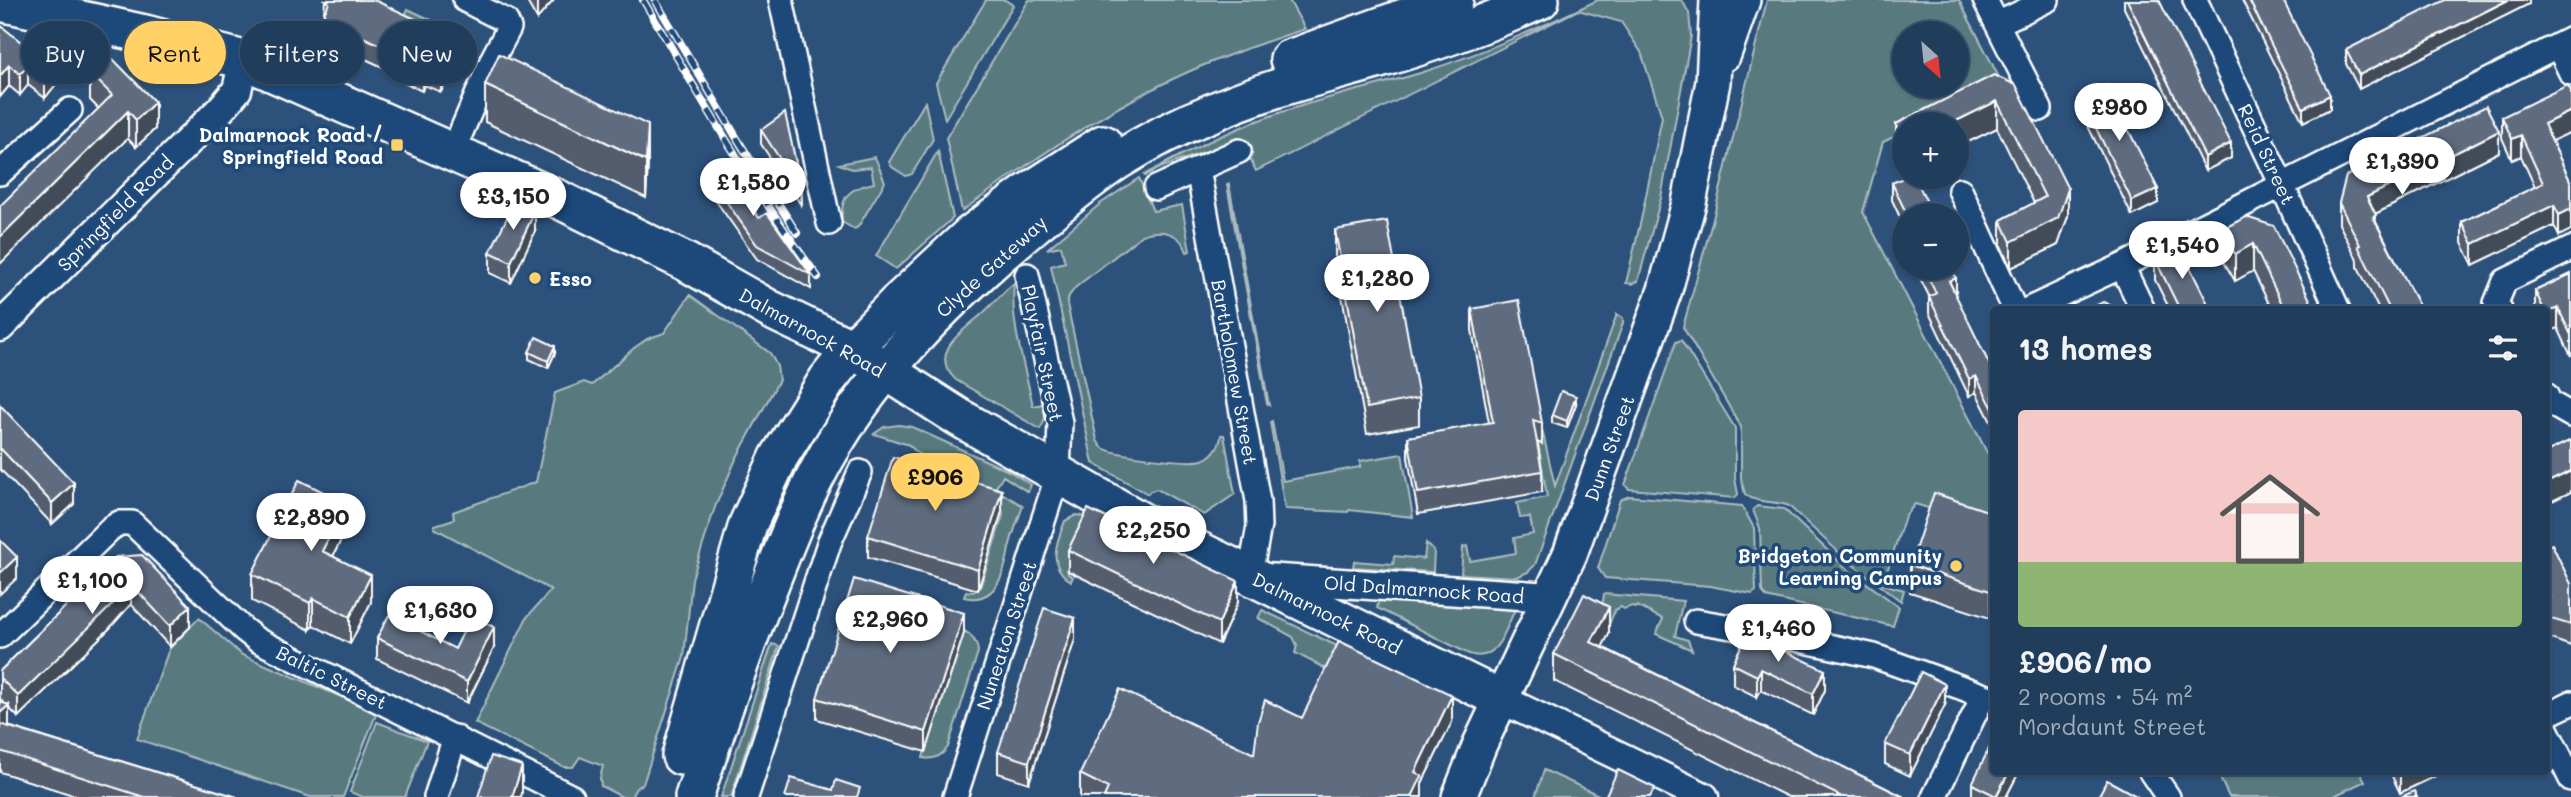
<!DOCTYPE html>
<meta charset="utf-8">
<style>
body{margin:0;font-family:Mali,sans-serif;background:#294462;color:#f1f3f6;height:100vh;display:flex;flex-direction:column;font-size:26px;white-space:nowrap}
*{box-sizing:border-box;margin:0}
p{font-size:23px;color:#a2aebb}
.icon{flex:none;width:38px;height:38px;fill:none;stroke:currentColor;stroke-width:2;stroke-linecap:round;stroke-linejoin:round}
.map{position:relative;flex:1;overflow:hidden}
.drawer{position:absolute;left:1990px;top:306px;width:560px;height:469px;display:flex;flex-direction:column;background:#213d5c;border-radius:7px;box-shadow:0 2px 5px #0004,0 0 0 2px #3e5672}
.drawer>*{flex:none}
.banner{position:absolute;left:21px;top:21px;width:665px;height:63px;display:flex;gap:14px}
.needle{width:46px;rotate:153deg}
.tools{position:absolute;left:1892px;top:21px;display:grid;gap:14px}
.tools a{display:grid;place-items:center;width:77px;height:77px;border-radius:50%;background:#213d5c;box-shadow:0 2px 5px #0004,0 0 0 2px #3e5672;font-size:35px}
.price{position:absolute;translate:-50% -60px;padding:0 16px;border-radius:24px;background:#fff;color:#222;font-size:23px;line-height:46px;filter:drop-shadow(0 2px 4px #0008)}
.price::after{content:'';position:absolute;left:50%;top:42px;width:21px;height:16px;margin-left:-10px;background:inherit;clip-path:polygon(0 0,100% 0,50% 100%)}
.price.active{background:#ffd166;color:#111}
ul{padding:0;list-style:none}
li{display:grid;align-content:center;gap:14px;height:371px;padding:0 28px}
li+li{border-top:2px solid #3e5672}
li span{display:grid;place-items:center;height:217px;border-radius:7px;color:#555}
li>.icon{margin-inline-start:auto}
span .icon{width:126px;height:126px;fill:#fffc;stroke-width:1}
li b{font-size:30px}
h2{display:flex;justify-content:space-between;align-items:center;height:84px;padding:0 28px;font-size:30px}
.pill{padding:0 24px;border-radius:32px;background:#213d5c;box-shadow:0 2px 5px #0004,0 0 0 2px #3e5672;font-size:24px;line-height:63px}
.pill.active{background:#ffd166;color:#111}
.map>svg:first-child{display:block}
.green{fill:#597a7f;stroke:#acbcbf;stroke-width:2;fill-rule:evenodd}
.lines{fill:none;stroke-linecap:round;stroke-linejoin:round}
.minor-casing{stroke:#fff;stroke-width:28}
.tertiary-casing{stroke:#fff;stroke-width:33}
.secondary-casing{stroke:#fff;stroke-width:38}
.primary-casing{stroke:#fff;stroke-width:42}
.minor{stroke:#1f4a7a;stroke-width:23}
.tertiary{stroke:#1f4a7a;stroke-width:28}
.secondary{stroke:#1f4a7a;stroke-width:33}
.primary{stroke:#1f4a7a;stroke-width:37}
.rail-casing{stroke:#fff;stroke-width:8}
.rail{stroke:#1f4a7a;stroke-width:5;stroke-dasharray:16;stroke-linecap:butt}
.wall{fill:#525d6d;stroke:#fff;stroke-width:2}
.shaded-wall{fill:#424c59;stroke:#fff;stroke-width:2}
.building{fill:#5f6c7f;stroke:#fff;stroke-width:2}
.poi-dot{fill:#ffd166;stroke:#1f4a7a;stroke-width:2.5}
.labels{text-anchor:middle;dominant-baseline:central;stroke-width:7;stroke-linejoin:round;paint-order:stroke}
.poi-label{font-size:19px;font-weight:bold;fill:#fff;stroke:#1f4a7a;text-anchor:end}
.street-label{font-size:19px;fill:#fff;stroke:#1f4a7a}
</style>
<div class="map">
<svg width="2571" height="797" viewBox="0 0 2571 797">
<rect width="100%" height="100%" fill="#2c517b"/>
<filter id="ink" filterUnits="userSpaceOnUse"><feTurbulence type="fractalNoise" baseFrequency=".0143" numOctaves="2"/><feDisplacementMap in="SourceGraphic" scale="14" xChannelSelector="R" yChannelSelector="G"/><feConvolveMatrix kernelMatrix="1 2 1 2 8 2 1 2 1" color-interpolation-filters="sRGB"/></filter>
<g filter="url(#ink)">
<path class="green" d="M986,0h19l8,5 -68,114 -9,-36z
M1029,0h260l16,29c-44,14 -88,29 -130,49 -76,36 -145,84 -213,133l-16,-73z
M1598,0h84l7,13 2,23 -30,162 -23,83 -6,3 -6,-1 15,-63 21,-103 -21,-65 -20,-30 -43,-12 -322,161 -16,-32 -80,29 -15,8 -1,-1c50,-28 102,-53 157,-69 39,-12 79,-21 119,-33 61,-19 120,-45 178,-73z
M1767,0h192l43,83 -98,41v8l-21,10 -20,70 130,252v64l-78,-24 -10,12 -22,68 21,6 -3,11 -53,-40 -59,-55c-14,-6 -31,-1 -44,-12l-4,-15v-52l-58,-100 31,-112zM1904,33h52v53h-52z
M408,9l59,28 -9,17 -58,-28z
M925,102l8,37 -21,35 -6,2 -14,-9 -3,-5z
M938,151l15,67 -57,51 -20,-13z
M875,157l10,25 -27,45 -4,2 -12,-7c-2,-26 7,-34 32,-39l-3,-16 -19,2 -13,-5z
M1139,178l14,33 29,-6 8,46 -3,1c-7,-20 -25,-24 -45,-17l-66,52 -7,9 -2,8 30,136c2,4 2,5 6,8 11,7 87,16 99,12 10,-3 19,-15 19,-25h3l11,59 -31,21 -47,-26 -7,2 -2,3 -55,-31 -42,-197 14,-4 -4,-16 -14,3 53,-45z
M1229,184l40,221 -2,-1 -40,-219z
M1014,283c-4,41 11,83 19,123l10,-2c3,11 3,16 -3,25l-84,-49c-29,-27 7,-49 26,-66 11,-10 21,-22 32,-31z
M690,295l80,58 7,13 2,14 -43,79 -21,48 -23,72 -8,78 -41,127 -7,4 -5,9h-9l-21,-11 -1,-8 3,-12 -23,-9 -7,10h-9l-89,-44 52,-106 24,-27 -117,-62 1,-3 19,-6 -1,-7 83,-30 19,-89 29,-11 8,3 42,-37 13,-9 17,-6z
M1617,314l6,4v5l-88,242 -7,7 -11,5 -56,-3 2,-27 4,-1 3,15 46,-8 -2,-15 19,-4 -3,-17 -10,1 -3,-15 30,-6 -11,-67 6,-1 13,57z
M1681,340l54,88v50l3,16 -3,4 -106,-9 -4,-4 51,-143z
M1272,421l11,60 77,-14v-6l42,-7 11,63 -64,-7 -1,2 -63,-3 -15,-87z
M899,425l13,2 99,45 20,13 -3,7 -25,-16 -8,13 28,17c-5,14 -11,28 -14,43 -4,23 -13,56 -45,48l2,-6 7,1 7,-4 23,-73 -1,-5 -55,-29 -38,-36 -35,-11 10,-7z
M1629,496l113,10 12,22 2,63 -4,3 -42,-8 -105,-8 -7,-10 22,-68z
M1757,506l27,3 62,59 53,39 -6,19 -127,-29 -4,-6 -2,-63 -7,-18z
M1076,515l6,1 29,21 -27,-3 -17,35 1,5 5,3 -2,4c-24,-15 -15,-38 -6,-60z
M1426,543l8,8 -1,21 -80,-5 1,-6 39,3 1,-8 30,3z
M1604,594l79,7 -8,35 13,4 4,10 -36,-16 7,-15 -26,-13 -2,2 -3,-2 -8,3 -3,-2 -6,3 -6,15 -9,-5z
M1379,599l137,8c-10,21 -18,57 -47,47l-92,-46z
M1262,610l183,88 -109,-24 -41,-21 2,-8 -4,-8 -35,-19z
M199,618l43,37 135,57 -34,85h-33l-173,-58 32,-90z
M955,627c13,4 22,11 23,25l-30,95c-6,9 -15,13 -25,11z
M772,644l7,2 -48,151h-10z
M377,722l50,19 -22,56h-42l-13,-5z
M1544,770l59,27h-68z
M2217,772h143l5,9 -33,16h-103z"/>
<g class="lines">
<g class="minor-casing">
<path id="minor" d="M781,0l48,223
M1985,0l55,109
M2195,0l87,185 56,125
M1997,24l50,-24
M2558,46l13,27
M453,151l40,-93 16,-30 -3,-7 -41,-21
M1198,169l60,332 1,25 -9,49
M0,173l70,-63
M1156,188l83,-37
M1960,190l55,120
M2122,266l21,44
M2027,310l95,-44 449,-227
M2500,310l-4,-7 9,-22 66,-32
M2546,395l4,8 21,12
M1696,621l77,13 101,22 119,43
M0,636l110,-107 9,-6h13l111,106 14,11 315,157
M2546,715l25,-12
M2546,729l25,50
M2151,772l17,25
M436,797l19,-60
M746,797l83,-254 31,-71
M955,797l103,-323 2,-52 -33,-147
M1934,797l49,-100"/>
</g>
<g class="tertiary-casing">
<path id="tertiary" d="M0,327l220,-217 17,-20 7,-30
M1265,578l286,19
M1501,699l203,98"/>
</g>
<g class="secondary-casing">
<path id="secondary" d="M1724,54l19,-54
M1459,797l21,-53 90,-190 95,-264 24,-87 24,-121 4,-82"/>
</g>
<g class="primary-casing">
<path id="primary" d="M0,2l145,32 99,26 316,140 126,62 85,48 81,39 108,69 191,109 350,172
M1289,59l165,-59
M681,756l67,-232 31,-67 49,-78 24,-30 46,-47 72,-67 57,-42 76,-49
M694,797c23,-71 47,-141 75,-211 14,-36 28,-73 46,-108 50,-100 134,-181 218,-252 27,-22 55,-46 84,-65 30,-19 61,-35 94,-48 54,-24 109,-37 165,-53 56,-17 111,-36 164,-60"/>
</g>
<use href="#minor" class="minor"/>
<use href="#tertiary" class="tertiary"/>
<use href="#secondary" class="secondary"/>
<use href="#primary" class="primary"/>
<g class="rail-casing">
<path id="rail" d="M643,0c56,94 109,189 175,277
M655,0l86,145 56,88"/>
</g>
<use href="#rail" class="rail"/>
</g>
<path class="wall" d="M325,0l132,59 -16,33 -17,-7 -2,6 -35,-17v-5l-65,-30v-21l2,-5z
M526,0h28l-17,19z
M2124,0h35l72,158 -26,13 -81,-163z
M2242,0h41l47,109 -27,13z
M2529,0v4l-170,85 -13,-25v-14z
M0,25l61,53 -16,20 -17,-13 -8,10 -11,-9 -9,11z
M90,73l65,56 -19,18 -46,-47z
M1994,75l74,141 -10,29 -47,23 -10,-22v-26l33,-17 -37,-75 -41,20v-24h-52v43l-8,-17v-26z
M485,85l163,77 -2,36 -161,-76z
M2081,98l77,105 -26,13 -51,-104z
M2502,117l50,24 19,42 -12,53 -5,-10 -81,39 -11,-22v-21l73,-35 -14,-31 -9,4 -10,-22z
M761,130l41,60v14l-1,1 -40,-61z
M2499,152l-124,62 1,8 45,88h-42l-21,-43v-6l-19,-37v-21z
M704,170l55,48 52,57v14l-54,-30 -53,-75z
M1892,183l41,32h-29v11l-12,-26z
M2246,217l69,93h-43l-19,-39 -18,10 -14,-24v-27z
M1335,230l84,168v27l-52,9 -32,-177z
M535,231l-24,52 -21,-10v-21z
M2155,259l56,51h-41l-15,-30z
M1915,268h36l4,27 38,77v54l-17,-34 -7,4 -40,-83v-17z
M2571,274v82l-13,-28 -12,-18h-11v-19z
M1472,309l70,114v21l-5,-2 5,29v21l-124,22 -10,-56v-21l81,-14 -17,-93z
M529,352l26,1 -7,15 -19,-9z
M1576,404l-9,24 -15,-5v-8z
M0,405l74,99 -22,20 -52,-55z
M1002,511l-24,79 -110,-33v-21z
M1993,513l-3,105 -80,-26v-27z
M346,530l-13,26 38,46 -21,42 -37,-19 -3,5 -58,-29v-27z
M2546,547l25,37v62l-20,-7 -5,-9z
M1068,550l170,52 -19,42 -151,-73z
M116,557l74,70 -20,20 -39,-43 -22,25 -91,88 -9,-9 -1,18 229,71h-158l-79,-25v-70l4,1 -4,-4v-28z
M964,633l-38,119 -109,-33v-21z
M1747,633l78,57 -12,25 -52,-25 -4,7 -24,-12v-21z
M1609,634l-7,13 302,150h-116l-234,-116v-27z
M377,638l78,11 39,-1 -27,55 -90,-44z
M1075,639l-46,144 -31,-10v-21z
M1945,705l-35,71 -25,-12v-20z
M1302,718l150,4 -30,61v14h-342v-23l174,-20z
M1993,772h26l-13,25h-34v-13z
M2390,772h54l-44,21z"/>
<path class="shaded-wall" d="M537,0h17l-17,19z
M2508,0h21v4l-170,85v-14z
M457,38v21l-16,33v-21z
M61,58v20l-16,20v-20z
M424,64v21l-2,6v-21z
M9,65v21l-9,11v-21z
M28,65v20l-8,10v-21z
M2330,95v14l-27,13v-14z
M1997,101v27l-41,20v-24h-6z
M155,102v27l-19,18v-27z
M128,111v27l-128,126v-27z
M2571,111v21l-27,13v-21z
M648,125v37l-2,36v-37z
M2499,131v21l-132,66v-21z
M2521,135v21l-9,4v-21z
M2231,143v15l-26,13v-14z
M2068,189v27l-10,29 -47,23v-26z
M2158,189v14l-26,13v-15z
M802,190v14l-1,1v-14z
M2554,205v21l-81,39v-21z
M2571,209v21l-12,6v-21z
M535,211v20l-24,52v-21z
M2253,244v27l-18,10v-27z
M1956,278v17l-7,-14z
M2558,308v20l-12,6v-21z
M555,346v7l-7,15v-7z
M1976,376v16l-7,4v-17z
M1576,396v8l-9,24v-7z
M2571,471v21l-25,12v-21z
M74,483v21l-22,20v-21z
M1002,490v21l-24,79v-20z
M346,503v27l-24,48v-27z
M17,557v21l-17,16v-21z
M371,575v27l-21,42v-27z
M1238,581v21l-19,42v-21z
M1993,583v27l-3,8v-27z
M131,584v20l-22,25 -91,88v-21z
M313,598v27l-3,5v-27z
M190,606v21l-20,20v-21z
M1609,607v27l-18,35v-27z
M964,613v20l-38,119v-20z
M1075,618v21l-46,144v-21z
M494,627v21l-27,55v-21z
M1761,669v21l-4,7v-21z
M1825,670v20l-12,25v-21z
M1945,684v21l-35,71v-21z
M1452,695v27l-30,61v14h-10l3,-25z
M9,705v21l-9,8v-21z
M522,766v27l-1,4h-9z
M2009,772h10l-13,25h-10z
M2400,772h44l-44,21z"/>
<path class="building" d="M325,0h49l83,38 -16,33 -17,-7 -2,6 -35,-17 2,-4 -67,-31 7,-15z
M2127,0h32l72,143 -26,14z
M2249,0h34l47,95 -27,13z
M2445,0h63l-149,75 -13,-25z
M0,25l36,29 7,-10 18,14 -16,20 -17,-13 -8,9 -11,-9 -9,11z
M499,54l149,71 -2,36 -161,-76z
M109,55l46,47 -19,18 -8,-9 -128,126v-31l112,-111 -22,-22z
M1994,75l22,10 52,104 -10,29 -47,24 -10,-22 44,-23 -48,-96 -47,23h-46v16l-8,-16z
M2106,85l52,104 -26,12 -51,-103z
M2568,85l3,6v20l-27,13 27,59v26l-12,6 -5,-10 -81,39 -11,-22 81,-39 -22,-48 -9,4 -10,-22z
M2486,106l13,25 -132,66 9,18 -3,2 48,93h-31l-32,-64 2,-1 -21,-42 7,-27z
M785,113l17,77 -1,1 -40,-61z
M718,160l41,58 8,-5 44,62 -54,-30 -53,-75z
M1905,177h10l18,38h-26l-15,-32z
M515,201l20,10 -24,51 -21,-10z
M2246,217l28,9 41,84h-30l-32,-66 -18,10 -14,-24z
M1387,221l32,177 -52,10 -32,-178z
M2180,247l31,63h-31l-25,-51z
M1923,268h28l5,10 -7,3 44,91v37l-17,-33 -7,3 -40,-82 7,-4z
M2571,274v61l-13,-27 -12,5v-3h-2l-9,-19z
M1519,300l23,123 -9,-3 9,51 -124,22 -10,-56 85,-15 -21,-113z
M2103,302l18,8h-34z
M536,337l19,9 -7,15 -19,-9z
M1561,391l15,5 -9,25 -15,-6z
M0,405l74,78 -22,20 -52,-55z
M2571,440v31l-25,12v-31z
M893,457l109,33 -24,80 -110,-34z
M299,480l47,23 -24,48 49,24 -21,42 -37,-19 -3,5 -58,-29z
M1934,493l59,20v70l-3,8 -80,-26z
M1088,509l150,72 -19,42 -151,-73z
M0,540l17,17 -17,16z
M2552,544l19,40v41l-20,-6 -5,-9v-11l4,-2 -4,-8v-42z
M142,555l48,51 -20,20 -39,-42 -22,24 -91,88 -18,-18v-7l116,-114z
M854,579l110,34 -38,119 -109,-34z
M1584,594l25,13 -18,35 313,155h-62l-288,-143z
M1044,608l31,10 -46,144 -31,-10z
M389,615l66,34 16,-33 23,11 -27,55 -90,-44z
M1747,633l78,37 -12,24 -52,-25 -4,7 -24,-12z
M1339,641l113,54 -37,77 7,4 -10,21h-308l4,-9 -28,-14 40,-85 134,65 4,-32 7,-22 37,18z
M1921,672l24,12 -35,71 -25,-11z
M0,702l9,3 -9,8z
M0,724l237,73h-93l-144,-46z
M1993,740v32h16l-13,24 -24,-12z
M491,756l31,10 -10,31h-34z
M1618,770l37,18 -5,9h-45z
M791,778l42,12 3,-10 24,8 -3,9h-72z
M2107,780l31,17h-40z
M2414,791l3,6h-16z"/>
</g>
<g class="poi-dot">
<rect x="390" y="138" width="14" height="14" rx="3.5"/>
<circle cx="535" cy="278" r="7"/>
<circle cx="1956" cy="566" r="7"/>
</g>
<g class="labels">
<g class="poi-label">
<text x="383" y="134">Dalmarnock Road /<tspan x="383" dy="22">Springfield Road</tspan></text>
<text x="549" y="278" text-anchor="start">Esso</text>
<text x="1942" y="555">Bridgeton Community<tspan x="1942" dy="22">Learning Campus</tspan></text>
</g>
<g class="street-label">
<text transform="translate(2267 154) rotate(65)">Reid Street</text>
<text transform="translate(115 213) rotate(-45)">Springfield Road</text>
<text transform="translate(991 266) rotate(-42)">Clyde Gateway</text>
<text transform="translate(812 332) rotate(29)">Dalmarnock Road</text>
<text transform="translate(1043 353) rotate(78)">Playfair Street</text>
<text transform="translate(1235 372) rotate(80)">Bartholomew Street</text>
<text transform="translate(1609 448) rotate(-70)">Dunn Street</text>
<text transform="translate(1424 589) rotate(4)">Old Dalmarnock Road</text>
<text transform="translate(1327 613) rotate(26)">Dalmarnock Road</text>
<text transform="translate(1006 635) rotate(-72)">Nuneaton Street</text>
<text transform="translate(332 677) rotate(26)">Baltic Street</text>
</g>
</g>
</svg>
<div class="tools">
<a><svg class="needle" viewBox="-14 -14 28 28"><path d="M0-13l5 13h-10z" fill="#e53935"/><path d="M0 13l5-13h-10z" fill="#a2aebb"/></svg></a>
<a>+</a>
<a>−</a>
</div>
<b class="price" style="left:2119px;top:143px">£980</b>
<b class="price" style="left:2402px;top:197px">£1,390</b>
<b class="price" style="left:753px;top:218px">£1,580</b>
<b class="price" style="left:513px;top:232px">£3,150</b>
<b class="price" style="left:2182px;top:281px">£1,540</b>
<b class="price" style="left:1377px;top:314px">£1,280</b>
<b class="price active" style="left:935px;top:513px">£906</b>
<b class="price" style="left:311px;top:553px">£2,890</b>
<b class="price" style="left:1153px;top:566px">£2,250</b>
<b class="price" style="left:92px;top:616px">£1,100</b>
<b class="price" style="left:440px;top:646px">£1,630</b>
<b class="price" style="left:890px;top:655px">£2,960</b>
<b class="price" style="left:1778px;top:664px">£1,460</b>
<div class="banner">
<a class="pill">Buy</a>
<a class="pill active">Rent</a>
<a class="pill">Filters</a>
<a class="pill">New</a>
</div>
<section class="drawer">
<h2>13 homes<svg class="icon" aria-label="filters" viewBox="0 0 24 24"><path d="M4 7h16M4 17h16"/><circle cx="9" cy="7" r="2"/><circle cx="15" cy="17" r="2"/></svg></h2>
<ul>
<li><span style="background:linear-gradient(#f6c9c9 70%,#8fb573 0)"><svg class="icon" aria-label="home" viewBox="0 0 24 24"><path d="M3 11l9-7 9 7M6 9v11h12V9"/></svg></span><div><b>£906/mo</b><p>2 rooms · 54 m²</p><p>Mordaunt Street</p></div></li>
</ul>
</section>
</div>
